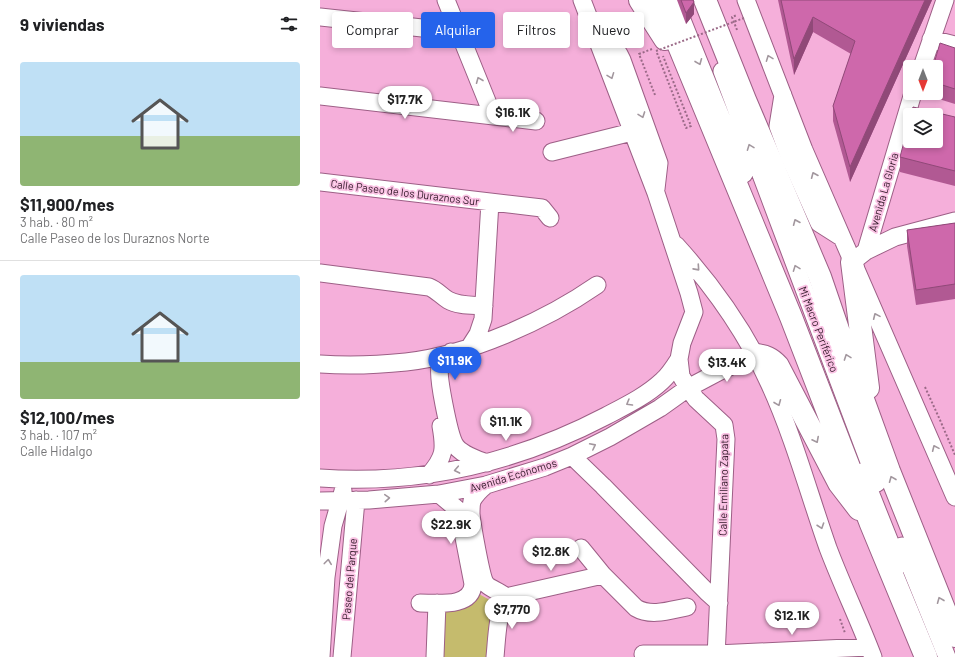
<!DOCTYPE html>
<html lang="es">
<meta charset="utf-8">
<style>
body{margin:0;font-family:Barlow,sans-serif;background:#f2f2f2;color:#202124;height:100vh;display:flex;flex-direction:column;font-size:15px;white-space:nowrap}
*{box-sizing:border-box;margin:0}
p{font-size:13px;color:#757577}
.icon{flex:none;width:22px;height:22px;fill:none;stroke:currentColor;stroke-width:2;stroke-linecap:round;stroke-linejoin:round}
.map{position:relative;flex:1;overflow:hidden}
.panel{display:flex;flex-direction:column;background:#fff;width:320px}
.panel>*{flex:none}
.banner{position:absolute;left:12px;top:12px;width:380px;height:36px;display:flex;gap:8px}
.needle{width:26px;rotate:180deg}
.buttons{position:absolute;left:583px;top:60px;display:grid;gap:8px}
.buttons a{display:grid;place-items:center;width:40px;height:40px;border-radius:4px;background:#fff;box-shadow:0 2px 6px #0003;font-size:20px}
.price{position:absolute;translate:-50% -34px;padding:0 9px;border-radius:14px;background:#fff;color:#222;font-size:13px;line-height:26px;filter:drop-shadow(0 1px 2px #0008)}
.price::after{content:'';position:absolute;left:50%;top:24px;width:12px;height:9px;margin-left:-6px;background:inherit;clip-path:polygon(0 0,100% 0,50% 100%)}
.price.selected{background:#2563eb;color:#fff}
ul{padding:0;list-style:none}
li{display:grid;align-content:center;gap:8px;height:212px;padding:0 20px}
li+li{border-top:1px solid #e0e0e0}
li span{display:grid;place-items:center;height:124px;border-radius:4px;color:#555}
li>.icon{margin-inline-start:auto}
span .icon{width:72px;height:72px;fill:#fffc;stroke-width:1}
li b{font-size:17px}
h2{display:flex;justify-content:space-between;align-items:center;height:48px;padding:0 20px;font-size:17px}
.tag{padding:0 14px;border-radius:4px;background:#fff;box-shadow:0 2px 6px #0003;font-size:14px;line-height:36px}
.tag.selected{background:#2563eb;color:#fff}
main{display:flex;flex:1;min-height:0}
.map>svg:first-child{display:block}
.green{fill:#c5bb6d}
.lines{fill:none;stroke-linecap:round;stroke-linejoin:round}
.minor-casing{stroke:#9d5f86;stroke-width:19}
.highway-casing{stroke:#9d5f86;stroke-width:24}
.path{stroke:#9b6a88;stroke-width:2;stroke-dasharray:2 2;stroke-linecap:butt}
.minor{stroke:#fff;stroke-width:17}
.highway{stroke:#fff;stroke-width:22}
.path-bridge{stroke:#9b6a88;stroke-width:2;stroke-dasharray:2 2;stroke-linecap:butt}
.wall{fill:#b15993}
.shaded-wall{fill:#904978}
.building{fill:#ce68ab;stroke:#904978}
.oneway{stroke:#a2979e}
.labels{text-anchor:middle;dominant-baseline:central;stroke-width:3.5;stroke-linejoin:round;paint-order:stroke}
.street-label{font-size:11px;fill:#311828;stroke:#fac2e4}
</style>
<main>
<section class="panel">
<h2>9 viviendas<svg class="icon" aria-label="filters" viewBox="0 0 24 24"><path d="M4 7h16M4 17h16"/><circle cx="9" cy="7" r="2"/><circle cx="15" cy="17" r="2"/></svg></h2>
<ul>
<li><span style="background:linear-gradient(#bfe0f5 60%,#8fb573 0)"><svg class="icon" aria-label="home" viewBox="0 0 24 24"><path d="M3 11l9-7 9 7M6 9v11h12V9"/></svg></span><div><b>$11,900/mes</b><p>3 hab. · 80 m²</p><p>Calle Paseo de los Duraznos Norte</p></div></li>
<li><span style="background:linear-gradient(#bfe0f5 70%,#8fb573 0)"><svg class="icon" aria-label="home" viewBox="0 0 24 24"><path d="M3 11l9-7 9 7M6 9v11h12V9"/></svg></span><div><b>$12,100/mes</b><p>3 hab. · 107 m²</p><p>Calle Hidalgo</p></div></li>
</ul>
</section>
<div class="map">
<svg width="635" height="657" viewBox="0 0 635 657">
<rect width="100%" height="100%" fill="#f5afda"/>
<path class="green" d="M159,594l16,9 -5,8 2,46h-51l1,-51 25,-4z"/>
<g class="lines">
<g class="minor-casing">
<path id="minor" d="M126,0l47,116
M262,0l74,193 33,100 5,19 -12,31 -3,16 2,17 7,12 8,11 28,26 2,14 -10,218
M354,0l70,174
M426,0l58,150 151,347
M0,17l139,15
M275,36l24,18 3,6 37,103 -3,26
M611,39l24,6
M602,67l23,-67
M402,71l155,412
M463,95l-5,31 11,30 30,67 22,14
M0,96l216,25
M232,152l80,-20
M0,182l222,26 8,10
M356,245c38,42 71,89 94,140 24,53 39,109 58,163 14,37 31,72 45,109
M546,251l29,-14 60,-16
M532,262l14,-11 47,-158
M0,273l109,14c8,3 12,9 19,13 10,6 25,5 36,6
M149,348l9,-14 5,-15 7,-117
M131,352c-4,5 -10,9 -11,15 -3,9 9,66 14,76 5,11 22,16 33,20
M0,364c28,2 57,1 86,-2 63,-7 139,-41 191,-77
M252,456l31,30 105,107 11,10
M542,472l37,93
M109,475c16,-18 16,-26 12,-49
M0,478c102,7 196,-15 286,-62 19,-10 40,-20 56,-35 7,-6 12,-14 17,-22
M166,485c-5,4 -11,10 -14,16 -1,4 -1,9 -1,13 1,10 10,64 15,70 3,4 15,8 20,13
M0,501l49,-1 70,-6 47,-9 59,-18 27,-11 38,-19 50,-29 28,-20 34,-18 34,-15
M582,546l45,111
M261,548l22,27 33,33c15,9 35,2 51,-1
M186,597l97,-22
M100,603c17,0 52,5 53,-19l-13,-67 -3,-8 -18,-15
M323,654h73l153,-7
M1,657l5,-80 7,-51 10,-35
M22,657l14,-157
M115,657l2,-54
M175,657c2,-21 2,-40 11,-60"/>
</g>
<g class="highway-casing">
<path id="highway" d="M320,0l25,39
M340,0l131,317 80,207 55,133
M385,0l40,100 75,177 25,73 44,121 66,165
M532,262l16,126
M436,355c9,1 15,3 22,11l61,117 20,26"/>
</g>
<path class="path" d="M417,30l-5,-13 5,-2
M332,49l-13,5 16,41
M337,53l29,75 5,-2 -28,-70
M605,387l15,33 15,35
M520,619l5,14"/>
<use href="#minor" class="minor"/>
<use href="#highway" class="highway"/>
<path class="path-bridge" d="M336,51l88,-33"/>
</g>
<path class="wall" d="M357,0h16l1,14 -8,10z
M458,0h154l-82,182 -17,-61v-15l18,-52 -38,-22 -19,43z
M635,48v56l-26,-8v-3h7v-26z
M635,117v69l-55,-14v-15z
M635,223v76l-39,6 -9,-59v-16z"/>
<path class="shaded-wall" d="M605,0h7l-82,182v-15z
M374,2v12l-8,10v-11z
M493,17v15l-19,43v-16z"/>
<path class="building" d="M361,0h12l1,2 -8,11z
M461,0h144l-75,167 -17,-61 22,-65 -42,-24 -19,42z
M620,43l15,5v41l-19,-6v-16h-3z
M593,107l42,10v54l-55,-14 10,-38v22h26v-26h-25z
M635,223v61l-39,6 -9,-60z"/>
<defs><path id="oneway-chevron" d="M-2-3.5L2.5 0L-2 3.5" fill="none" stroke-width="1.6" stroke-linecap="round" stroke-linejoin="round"/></defs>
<g class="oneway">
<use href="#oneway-chevron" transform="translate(449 58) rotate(-111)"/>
<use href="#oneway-chevron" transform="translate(379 62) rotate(68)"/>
<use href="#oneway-chevron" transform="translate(291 76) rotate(69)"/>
<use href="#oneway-chevron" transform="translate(159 80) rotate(-112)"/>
<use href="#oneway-chevron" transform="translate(322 115) rotate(70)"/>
<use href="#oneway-chevron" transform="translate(430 147) rotate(-111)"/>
<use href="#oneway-chevron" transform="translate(494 175) rotate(-113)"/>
<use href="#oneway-chevron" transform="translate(476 222) rotate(-113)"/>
<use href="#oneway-chevron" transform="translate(377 268) rotate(48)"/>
<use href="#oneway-chevron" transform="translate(476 268) rotate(-111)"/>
<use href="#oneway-chevron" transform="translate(556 316) rotate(-114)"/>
<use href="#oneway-chevron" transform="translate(527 357) rotate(-110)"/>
<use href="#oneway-chevron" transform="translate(309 403) rotate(150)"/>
<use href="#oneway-chevron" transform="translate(458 403) rotate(68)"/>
<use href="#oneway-chevron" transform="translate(496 440) rotate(63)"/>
<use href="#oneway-chevron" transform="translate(273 446) rotate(-27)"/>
<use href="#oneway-chevron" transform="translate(615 448) rotate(-114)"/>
<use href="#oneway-chevron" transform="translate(137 470) rotate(169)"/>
<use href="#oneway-chevron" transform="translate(572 479) rotate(-112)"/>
<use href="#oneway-chevron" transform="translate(67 498) rotate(-4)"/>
<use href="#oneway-chevron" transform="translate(501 526) rotate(71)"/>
<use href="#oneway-chevron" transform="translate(8 562) rotate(-83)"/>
<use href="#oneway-chevron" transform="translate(620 600) rotate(-112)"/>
</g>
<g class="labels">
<g class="street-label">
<text transform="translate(85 192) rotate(7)">Calle Paseo de los Duraznos Sur</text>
<text transform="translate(563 192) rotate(-74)">Avenida La Gloria</text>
<text transform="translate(499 329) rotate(69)">Mi Macro Periférico</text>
<text transform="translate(193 475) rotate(-17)">Avenida Ecónomos</text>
<text transform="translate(403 485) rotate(-89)">Calle Emiliano Zapata</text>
<text transform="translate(29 579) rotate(-85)">Paseo del Parque</text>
</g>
</g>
</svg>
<div class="buttons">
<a><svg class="needle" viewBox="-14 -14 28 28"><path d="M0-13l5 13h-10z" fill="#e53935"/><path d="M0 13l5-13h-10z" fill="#757577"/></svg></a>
<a><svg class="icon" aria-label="layers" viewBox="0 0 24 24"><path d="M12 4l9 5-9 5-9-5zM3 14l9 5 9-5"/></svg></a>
</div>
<b class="price" style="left:85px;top:120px">$17.7K</b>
<b class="price" style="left:193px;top:133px">$16.1K</b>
<b class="price selected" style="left:135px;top:381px">$11.9K</b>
<b class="price" style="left:407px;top:383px">$13.4K</b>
<b class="price" style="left:186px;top:442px">$11.1K</b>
<b class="price" style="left:131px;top:545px">$22.9K</b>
<b class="price" style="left:231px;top:572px">$12.8K</b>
<b class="price" style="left:192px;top:630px">$7,770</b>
<b class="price" style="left:472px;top:636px">$12.1K</b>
<div class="banner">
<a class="tag">Comprar</a>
<a class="tag selected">Alquilar</a>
<a class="tag">Filtros</a>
<a class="tag">Nuevo</a>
</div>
</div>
</main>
